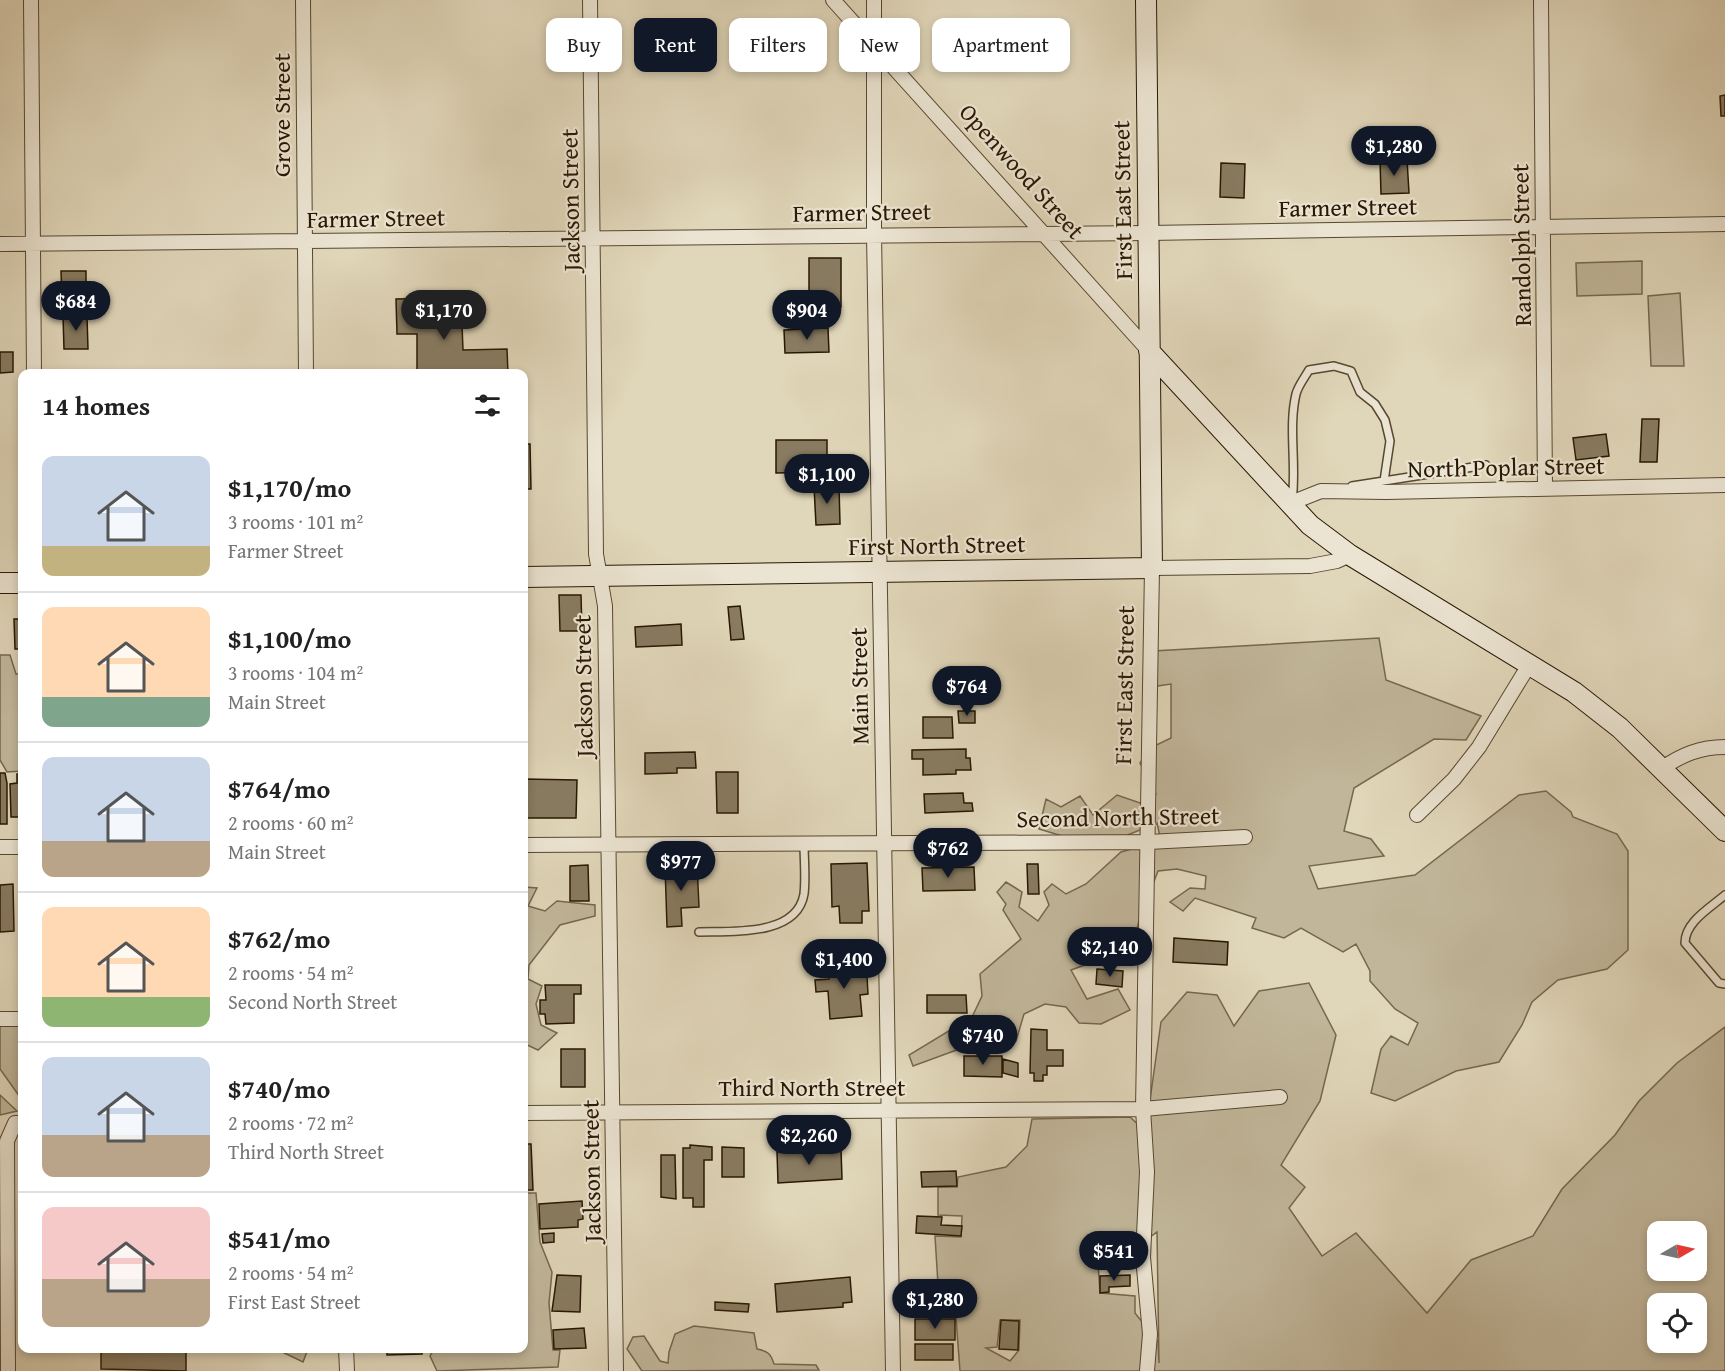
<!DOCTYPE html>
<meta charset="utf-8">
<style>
body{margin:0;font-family:"Gentium Book Plus",serif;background:#f6f6f6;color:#222;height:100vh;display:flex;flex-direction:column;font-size:22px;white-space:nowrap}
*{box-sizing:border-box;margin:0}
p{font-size:20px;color:#767676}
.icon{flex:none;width:33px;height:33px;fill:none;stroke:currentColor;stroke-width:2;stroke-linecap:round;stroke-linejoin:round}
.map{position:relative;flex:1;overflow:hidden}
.panel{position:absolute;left:18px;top:369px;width:510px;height:984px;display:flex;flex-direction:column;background:#fff;border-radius:12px;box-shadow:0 3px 9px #0003}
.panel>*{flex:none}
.banner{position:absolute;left:546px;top:18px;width:570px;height:54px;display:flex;gap:12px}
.needle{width:39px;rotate:81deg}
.tools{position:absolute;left:1647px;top:1221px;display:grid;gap:12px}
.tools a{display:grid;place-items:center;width:60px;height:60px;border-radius:12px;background:#fff;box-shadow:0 3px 9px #0003;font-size:30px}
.price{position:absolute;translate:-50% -51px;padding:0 14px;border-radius:21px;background:#111827;color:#fff;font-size:20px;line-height:39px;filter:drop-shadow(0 2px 3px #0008)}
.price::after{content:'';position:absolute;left:50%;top:36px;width:18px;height:14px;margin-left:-9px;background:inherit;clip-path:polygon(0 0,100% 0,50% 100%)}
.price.active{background:#222;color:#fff}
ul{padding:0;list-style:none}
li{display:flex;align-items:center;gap:18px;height:150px;padding:0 24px}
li+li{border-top:2px solid #e0e0e0}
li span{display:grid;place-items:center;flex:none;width:168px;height:120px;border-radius:12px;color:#555}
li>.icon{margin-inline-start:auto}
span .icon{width:72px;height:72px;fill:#fffc;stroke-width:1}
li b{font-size:26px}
h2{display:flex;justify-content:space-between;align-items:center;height:72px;padding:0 24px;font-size:26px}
.chip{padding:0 21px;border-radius:12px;background:#fff;box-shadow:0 3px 9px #0003;font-size:21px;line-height:54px}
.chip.active{background:#111827;color:#fff}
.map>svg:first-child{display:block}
.green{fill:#c1b69a;stroke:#75674e;stroke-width:1.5;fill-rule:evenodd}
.building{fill:#887b61;stroke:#291802;stroke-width:1.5}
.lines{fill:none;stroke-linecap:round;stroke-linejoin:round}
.lane-casing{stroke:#574830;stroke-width:10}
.street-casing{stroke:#574830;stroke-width:16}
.secondary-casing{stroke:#291802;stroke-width:22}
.lane{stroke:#ebe4d2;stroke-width:7}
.street{stroke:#ebe4d2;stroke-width:14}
.secondary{stroke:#ebe4d2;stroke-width:20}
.labels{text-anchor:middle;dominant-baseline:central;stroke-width:4.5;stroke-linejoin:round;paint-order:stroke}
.street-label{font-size:24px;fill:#291802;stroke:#ebe4d2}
</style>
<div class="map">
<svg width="1725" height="1371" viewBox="0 0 1725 1371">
<rect width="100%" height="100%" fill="#e0d6b9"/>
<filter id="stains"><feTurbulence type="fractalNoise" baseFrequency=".00333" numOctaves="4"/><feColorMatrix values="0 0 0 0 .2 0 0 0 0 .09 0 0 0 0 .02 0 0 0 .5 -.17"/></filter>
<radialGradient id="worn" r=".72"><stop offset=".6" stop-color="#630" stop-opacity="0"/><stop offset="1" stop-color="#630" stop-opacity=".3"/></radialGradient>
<path class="green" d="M1642,261v33l-65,2 -1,-33z
M1680,293l4,73h-33l-3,-70z
M1379,638l7,42 95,36 -15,24 -32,-1 -80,49 -10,43 27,8 13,17 -75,10 9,23 97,-14 104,-80 27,-4 25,21 2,5 44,17 11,17v99l-21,19 -49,11 -26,22 -10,23 -23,37 -43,9 -61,30 -24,-8 10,-44 10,-13 17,9 10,-22 -23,-14 -25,-28v-10l-14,-27 -13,8 -42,-24 -17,10 -32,-10 4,-10 -61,-20 -12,13 -13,-9 20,-14 15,1 1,-13 -29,-7 -19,2 -19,49 -6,28 -62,22 16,29 31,-10 12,21 -29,14 -22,-1 -13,-16 -21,-3 -21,10 -8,27 -54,7 -49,18 -4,-11 63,-38 10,-21 -2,-22 41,-35 -18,-29 3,-6 -9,-12 9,-10 16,10 -3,15 19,14 11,-16 -5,-13 8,-8 14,10 20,-10 35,-32 40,-11 -4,-18 -49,20 -26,-1 -43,-13 7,-30 15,8 19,-11 13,19 24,-20 23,8 16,-9 -16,-31 10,-15 21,-10v-54l-21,3 3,-36z
M0,655h10l6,19h6v97l-15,1 -7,-12z
M524,887l13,1 -9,18 17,5 12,-10 38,4v11l-35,9 -31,40 -1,14 14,7 -6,18 5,21 16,8 -19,17 -13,-6 -1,-3z
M1309,983l27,52 -16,66 -39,64 24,22 -16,21 33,48 34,-23 71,80 44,-53 62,-24 29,-47 53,-54 24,-34 38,-38 48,-36v344h-765l-4,-53 -16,-1 -5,-81 26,1 1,-21 -24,-1v-28h19l1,-10 48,-10 21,-21 5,-27 98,-2 14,13 -1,114 -25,17 -20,1 2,31 35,3v17l23,29 1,21 -2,-131 -12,9 1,-113 15,-106 26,-30 30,3 17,31 25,-35zM1658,1232h38v38h-38zM1658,1304h38v38h-38zM1000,1320h20l-1,30 -9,11 -24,-13 11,-1z
M0,1022l22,1v77l-22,-31z
M0,1095l17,16 -17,4z
M524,1193h12l4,49 12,30 -3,31 4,47h7l-2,17 -121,4 -7,-15 4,-7 90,-1z
M694,1326l60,7 3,16c11,2 14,5 17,15l42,1 3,5 -177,1 -15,-22 6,-12 11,-1 16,25 8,2 1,-11 6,-18z
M276,1349h32l-5,13z"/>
<path class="building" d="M1725,95v21h-4l-1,-20z
M1407,159l2,34 -28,1 -1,-34z
M1221,163l24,1 -1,34 -24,-1z
M809,258h32v49l-39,1v-8h7z
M61,271h25v28l-24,1z
M447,298v26h15l1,26 44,-1 1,25h-99l8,-2v-38h-20l-1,-35z
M63,316h24l1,33h-24z
M828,328l1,24 -44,1 -1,-23z
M0,352h13v20l-13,1z
M1642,419h17l-2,43h-17z
M1606,434l3,22 -33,4 -3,-22z
M776,440h51v32l-51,1z
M524,444h6l1,45h-7z
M814,486h25l1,38 -24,1z
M559,595h22l1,36h-22z
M740,606l4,33 -13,1 -3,-33z
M14,619h8v51l-2,-21h-5z
M681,624l1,21 -46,2 -1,-20z
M958,711h17v12h-16z
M923,717h29l1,21h-30z
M966,749v9h4l1,12h-15v4l-33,1v-16h-11v-9z
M695,752l1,16h-19v5l-32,1v-21z
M716,772h22v41h-21z
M0,773h5l2,10v41h-7z
M17,774h5v43h-11l-1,-33 7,-1z
M524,779l53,1 -1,38h-52z
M963,793l1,10h8l1,8 -48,2 -1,-19z
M867,863l2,48h-7v12h-22l-1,-17 -7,1 -1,-43z
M697,864l2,43 -18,1 1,18 -15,1 -2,-61z
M1027,864h11l1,30h-11z
M588,865l1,36h-19v-35z
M974,867l1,23 -52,1 -1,-23z
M13,884l1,47 -14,1v-47z
M1174,938l54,4 -1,23 -54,-3z
M854,961l2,16 11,-1 1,18 -8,1 2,21 -32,3 -2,-28 -12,1 -1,-12 14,-1 -1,-16z
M1097,969l26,2 -1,16 -26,-3z
M545,985h36v9h-7v29l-28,1 -1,-10h-5v-14h6z
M927,995h39l1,18h-40z
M1031,1029l16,1v20h16v16h-16v9h-4v6h-9v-8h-4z
M561,1049h24v38h-24z
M964,1056h38v21l-38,-1z
M1003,1059l15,4v14l-15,-4z
M524,1144h7l2,46h-9z
M690,1145l22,2v13h-8v47h-11v-9h-10v-50h7z
M722,1147l22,1v29h-22z
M841,1149l1,30 -64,4 -1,-31z
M661,1155h14l1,44 -15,-2z
M956,1171l1,15 -35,1 -1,-15z
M582,1201l1,18 -5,1v7l-38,2 -1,-25z
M917,1216l25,1 -1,8 21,1 -1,10 -45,-3z
M554,1233v9l-11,1 -1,-9z
M557,1275l24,1 -1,36 -28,-1z
M1130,1275v11l-21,1v5l-9,1v-17z
M850,1277l2,25 -9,1v4l-66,5 -2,-28z
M715,1302l34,2 -1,8 -33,-2z
M915,1319h40v21h-40z
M1001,1320l18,1 -1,29 -19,-1z
M584,1328l2,20 -32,1 -1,-19z
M915,1344h38v16h-38z
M101,1348h85v23l-85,-2z
M387,1348h35v6l-35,1z"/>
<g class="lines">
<g class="lane-casing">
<path id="lane" d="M1352,486l134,-21
M1292,501c5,-35 -4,-73 4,-107 2,-8 9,-17 13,-24l25,-4 17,5 9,21 15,12 10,16 5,21 -6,40
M1725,895c-15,13 -40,27 -40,48l34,40 6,1
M699,932c31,-1 98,5 105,-38 2,-16 0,-35 0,-51"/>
</g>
<g class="street-casing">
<path id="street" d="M31,0l3,374
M303,0l3,374
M590,0l6,554 9,52 11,765
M833,0l316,351
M874,0v234l19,1137
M1541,0l4,489
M0,244l1148,-11 577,-9
M1291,503l30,-12 65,1 339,-7
M1661,769c20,-14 39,-22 64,-22
M1417,815l37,-36 25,-32 50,-82
M524,845l624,-3 97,-5
M0,847h22
M0,1019h22
M524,1113l619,-4 137,-12
M346,1348l1,23
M8,1371l-1,-230 8,-18h7
M1147,1371l3,-37 -7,-77 4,-85 -4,-63 9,-541 158,-2 27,-5 13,-6"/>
</g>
<g class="secondary-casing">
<path id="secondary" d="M1149,351l161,174 40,30 224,137 46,36 105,103
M524,577l628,-9 -6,-568
M0,583h22"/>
</g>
<use href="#lane" class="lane"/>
<use href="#street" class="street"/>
<use href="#secondary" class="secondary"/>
</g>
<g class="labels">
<g class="street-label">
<text transform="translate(281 115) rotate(-90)">Grove Street</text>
<text transform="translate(1022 171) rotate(48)">Openwood Street</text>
<text transform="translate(570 200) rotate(-91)">Jackson Street</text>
<text transform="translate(1122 200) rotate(-91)">First East Street</text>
<text transform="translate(1348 207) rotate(-1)">Farmer Street</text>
<text transform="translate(862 212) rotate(-1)">Farmer Street</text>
<text transform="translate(376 218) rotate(-1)">Farmer Street</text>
<text transform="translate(1521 245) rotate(-91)">Randolph Street</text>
<text transform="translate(1506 467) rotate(-1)">North Poplar Street</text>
<text transform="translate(937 545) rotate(-1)">First North Street</text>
<text transform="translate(1124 685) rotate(-89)">First East Street</text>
<text transform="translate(583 686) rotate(-91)">Jackson Street</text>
<text transform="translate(859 686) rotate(-91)">Main Street</text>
<text transform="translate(1118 817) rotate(-1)">Second North Street</text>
<text x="812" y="1087">Third North Street</text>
<text transform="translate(591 1171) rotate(-91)">Jackson Street</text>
</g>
</g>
<rect width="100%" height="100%" filter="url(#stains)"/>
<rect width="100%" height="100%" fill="url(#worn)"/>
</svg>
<div class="tools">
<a><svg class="needle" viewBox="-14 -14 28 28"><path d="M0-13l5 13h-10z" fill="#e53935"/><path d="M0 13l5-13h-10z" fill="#767676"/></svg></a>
<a><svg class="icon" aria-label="locate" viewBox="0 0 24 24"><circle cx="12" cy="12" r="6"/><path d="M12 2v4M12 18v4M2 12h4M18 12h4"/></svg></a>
</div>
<b class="price" style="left:1394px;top:177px">$1,280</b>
<b class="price" style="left:76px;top:332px">$684</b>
<b class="price active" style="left:444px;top:341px">$1,170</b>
<b class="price" style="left:807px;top:341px">$904</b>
<b class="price" style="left:827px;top:505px">$1,100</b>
<b class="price" style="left:967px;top:717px">$764</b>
<b class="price" style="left:948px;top:879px">$762</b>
<b class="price" style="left:681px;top:892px">$977</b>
<b class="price" style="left:1110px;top:978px">$2,140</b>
<b class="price" style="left:844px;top:990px">$1,400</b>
<b class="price" style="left:983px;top:1066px">$740</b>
<b class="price" style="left:809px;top:1166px">$2,260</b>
<b class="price" style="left:1114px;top:1282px">$541</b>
<b class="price" style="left:935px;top:1330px">$1,280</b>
<div class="banner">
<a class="chip">Buy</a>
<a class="chip active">Rent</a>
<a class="chip">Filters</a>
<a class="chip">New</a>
<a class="chip">Apartment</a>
</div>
<section class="panel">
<h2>14 homes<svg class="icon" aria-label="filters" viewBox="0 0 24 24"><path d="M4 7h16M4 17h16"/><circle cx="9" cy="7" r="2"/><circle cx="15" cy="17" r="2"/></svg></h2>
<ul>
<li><span style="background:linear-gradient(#c9d6e8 75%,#c2b280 0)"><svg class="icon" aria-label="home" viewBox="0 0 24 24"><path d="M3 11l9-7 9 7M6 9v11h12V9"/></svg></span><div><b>$1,170/mo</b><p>3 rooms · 101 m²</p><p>Farmer Street</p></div></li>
<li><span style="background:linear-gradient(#ffd9b3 75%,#7fa58c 0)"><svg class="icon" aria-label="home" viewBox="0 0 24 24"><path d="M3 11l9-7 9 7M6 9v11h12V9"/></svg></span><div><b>$1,100/mo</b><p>3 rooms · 104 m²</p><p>Main Street</p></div></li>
<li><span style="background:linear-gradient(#c9d6e8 70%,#b9a48a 0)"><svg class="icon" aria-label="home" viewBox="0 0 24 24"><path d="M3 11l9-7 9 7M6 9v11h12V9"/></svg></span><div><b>$764/mo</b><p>2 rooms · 60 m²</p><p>Main Street</p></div></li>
<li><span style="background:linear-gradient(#ffd9b3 75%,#8fb573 0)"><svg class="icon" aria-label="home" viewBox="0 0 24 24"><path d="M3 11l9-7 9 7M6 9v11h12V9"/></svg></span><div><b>$762/mo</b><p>2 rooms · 54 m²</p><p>Second North Street</p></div></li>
<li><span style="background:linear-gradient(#c9d6e8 65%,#b9a48a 0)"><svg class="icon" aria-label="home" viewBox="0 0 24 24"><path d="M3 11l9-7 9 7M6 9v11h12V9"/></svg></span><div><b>$740/mo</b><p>2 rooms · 72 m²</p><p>Third North Street</p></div></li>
<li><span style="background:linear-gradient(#f6c9c9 60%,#b9a48a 0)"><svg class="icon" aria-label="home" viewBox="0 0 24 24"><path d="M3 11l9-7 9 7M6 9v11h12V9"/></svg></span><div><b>$541/mo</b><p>2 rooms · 54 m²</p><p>First East Street</p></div></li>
</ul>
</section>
</div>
